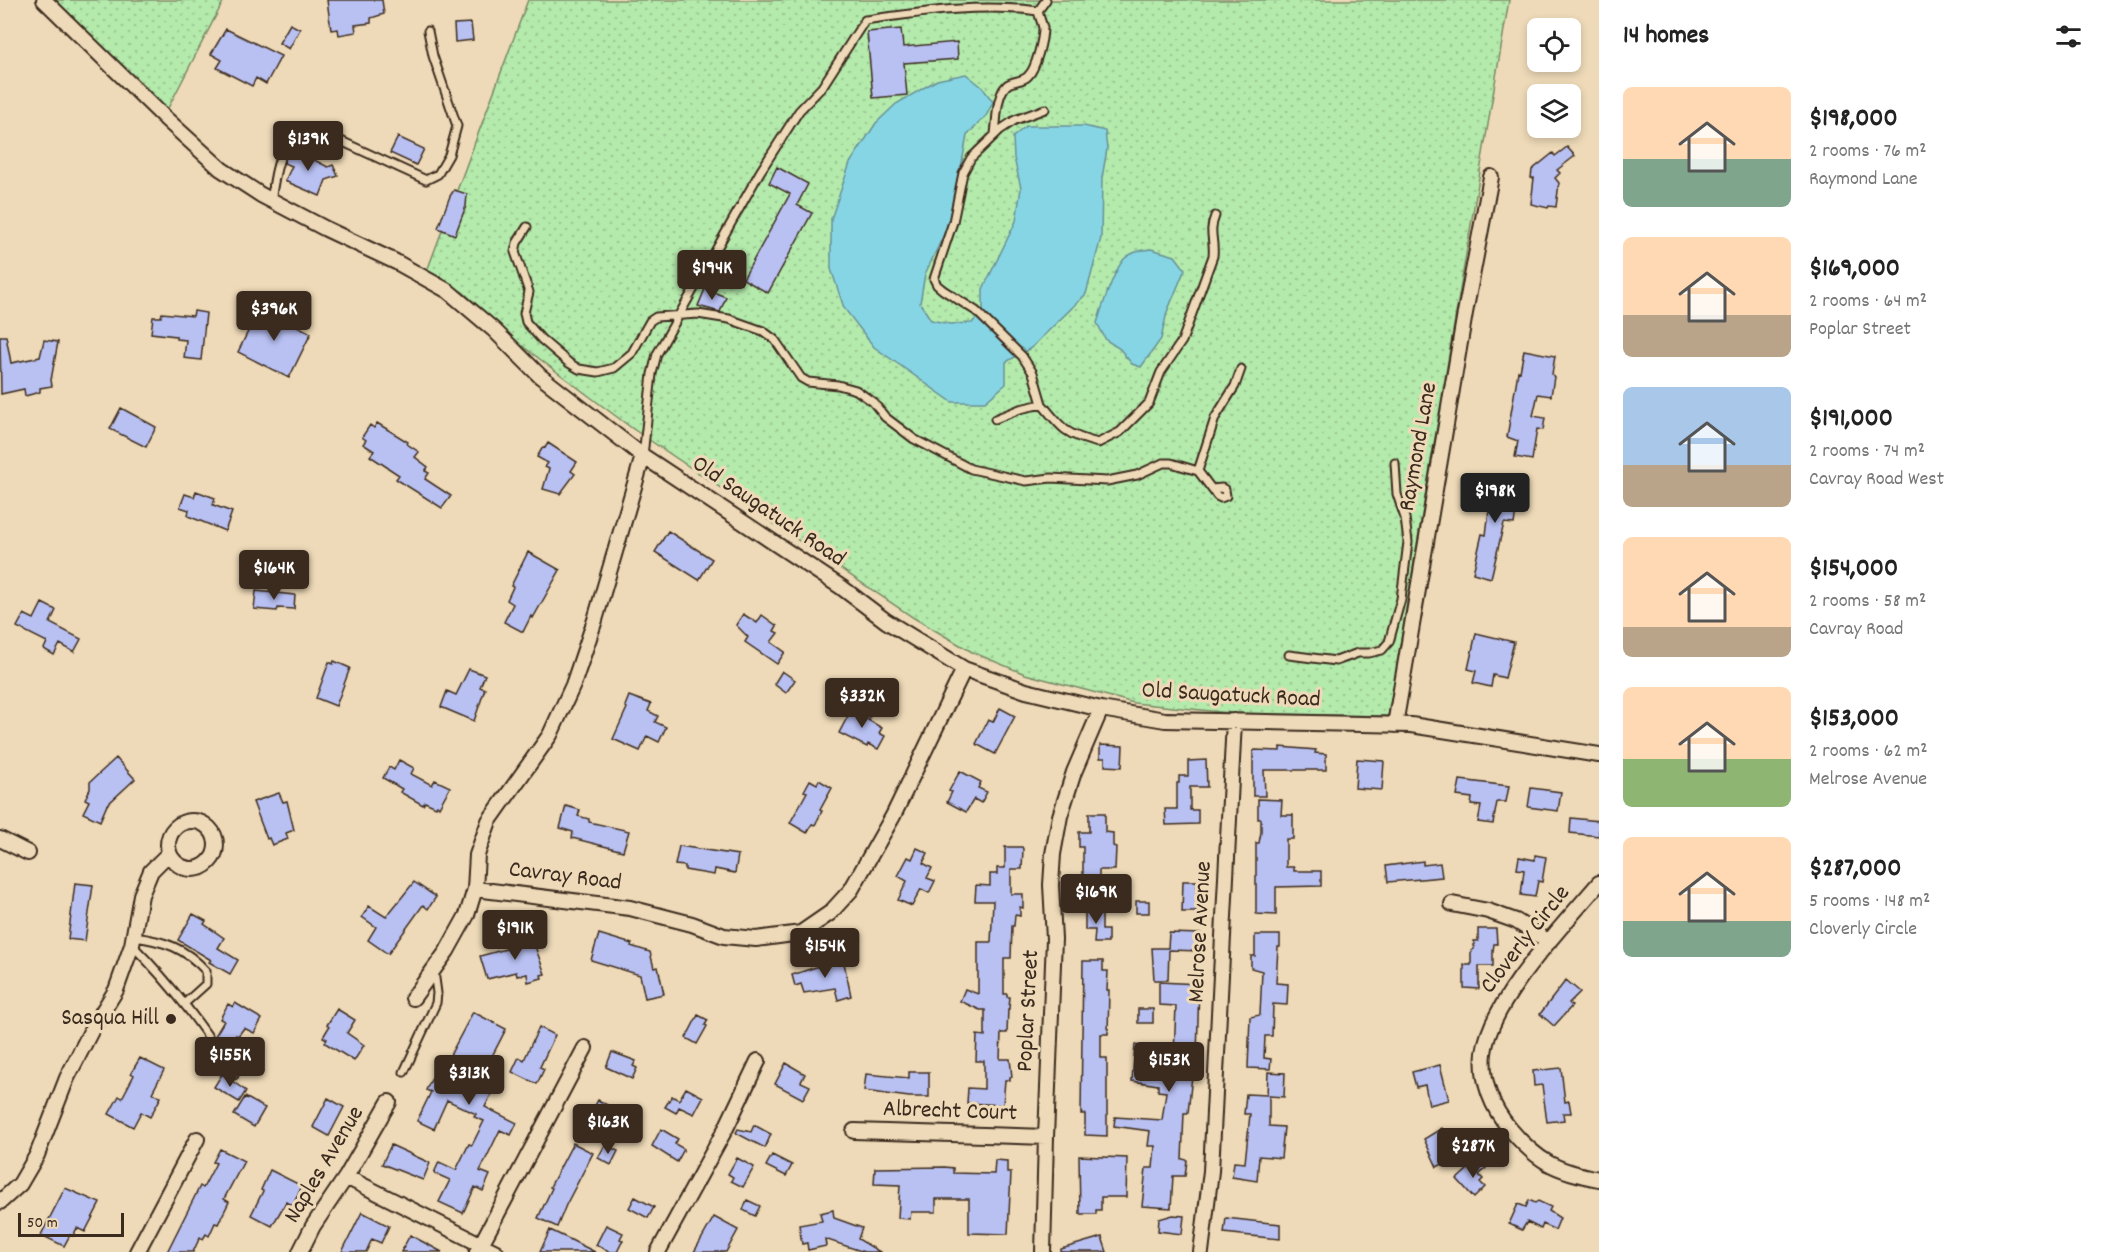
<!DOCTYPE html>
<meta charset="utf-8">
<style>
body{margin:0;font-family:Dekko,sans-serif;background:#f2f2f2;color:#222;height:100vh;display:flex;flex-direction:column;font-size:22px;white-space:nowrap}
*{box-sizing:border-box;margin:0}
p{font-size:20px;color:#767676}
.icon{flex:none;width:33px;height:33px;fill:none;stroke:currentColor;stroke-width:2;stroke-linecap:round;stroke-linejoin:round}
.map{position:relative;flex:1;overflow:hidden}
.sheet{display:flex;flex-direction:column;background:#fff;width:510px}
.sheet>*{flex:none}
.tools{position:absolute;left:1527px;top:18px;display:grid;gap:12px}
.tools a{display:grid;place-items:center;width:54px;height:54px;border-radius:9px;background:#fff;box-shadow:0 3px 9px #0003;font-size:30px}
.scale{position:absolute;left:18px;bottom:15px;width:106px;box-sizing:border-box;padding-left:6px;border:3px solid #3b2a1e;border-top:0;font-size:16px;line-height:21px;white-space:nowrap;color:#3b2a1e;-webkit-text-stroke:4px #eedab8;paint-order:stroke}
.price{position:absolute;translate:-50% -51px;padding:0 14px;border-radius:6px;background:#3b2a1e;color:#fff;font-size:20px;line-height:39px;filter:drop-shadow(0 2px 3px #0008)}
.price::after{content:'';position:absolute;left:50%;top:36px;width:18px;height:14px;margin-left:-9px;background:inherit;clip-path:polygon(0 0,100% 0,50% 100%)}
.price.on{background:#222;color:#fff}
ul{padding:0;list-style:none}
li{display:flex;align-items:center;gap:18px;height:150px;padding:0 24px}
li span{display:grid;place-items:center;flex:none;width:168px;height:120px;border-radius:9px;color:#555}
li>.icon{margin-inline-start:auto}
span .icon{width:72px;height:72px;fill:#fffc;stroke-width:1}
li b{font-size:26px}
h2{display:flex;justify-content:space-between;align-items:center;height:72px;padding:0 24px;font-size:26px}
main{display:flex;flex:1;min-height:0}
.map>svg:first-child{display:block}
.grass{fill:url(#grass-dots);stroke:#788a65;stroke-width:1.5}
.water{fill:#86d5e4;stroke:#689195;stroke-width:1.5}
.building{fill:#b9c1f3;stroke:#3b2a1e;stroke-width:1.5}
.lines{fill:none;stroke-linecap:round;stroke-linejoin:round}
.lane-casing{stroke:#3b2a1e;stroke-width:11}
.street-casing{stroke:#3b2a1e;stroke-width:18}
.lane{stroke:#eedab8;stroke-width:7}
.street{stroke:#eedab8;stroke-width:14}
.poi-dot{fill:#3b2a1e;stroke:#eedab8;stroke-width:2}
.labels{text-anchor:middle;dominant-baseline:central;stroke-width:6;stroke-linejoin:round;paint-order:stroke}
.street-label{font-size:24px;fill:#3b2a1e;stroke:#eedab8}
.poi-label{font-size:24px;fill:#3b2a1e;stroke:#eedab8;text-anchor:end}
</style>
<main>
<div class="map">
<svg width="1599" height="1252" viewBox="0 0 1599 1252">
<defs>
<pattern id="grass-dots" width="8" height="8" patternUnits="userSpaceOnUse" patternTransform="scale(1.5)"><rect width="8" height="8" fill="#b4eaac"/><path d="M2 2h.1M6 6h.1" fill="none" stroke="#9cc994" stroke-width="1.8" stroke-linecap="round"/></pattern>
</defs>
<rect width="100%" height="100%" fill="#eedab8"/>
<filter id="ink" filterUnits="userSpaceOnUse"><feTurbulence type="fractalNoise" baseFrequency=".0167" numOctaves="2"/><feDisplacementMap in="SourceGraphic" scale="12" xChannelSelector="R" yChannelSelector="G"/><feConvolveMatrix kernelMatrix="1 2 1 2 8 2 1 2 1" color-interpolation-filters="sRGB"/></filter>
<g filter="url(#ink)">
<path class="grass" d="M54,0h170l-57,110 -63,-58z
M528,0h981l-121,716 -158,-3 -96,-10 -109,-29 -53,-22 -58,-34 -281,-189 -112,-84 -58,-53 -36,-21z"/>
<path class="water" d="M966,74l16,13 11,15 -7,14 -19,19 -15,83 -27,56 -5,29 11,17 19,4 22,-1 11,-13v-21l33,-68 5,-33 -7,-30 -1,-21 13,-11h58l21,5 2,18 -5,29 -1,60 -15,56 -55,54 -25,14v22l-21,18h-33l-78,-55 -30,-39 -13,-39v-50l19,-56 26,-40 20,-19 41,-24z
M1151,249l24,7 10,13 -18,43 -6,27 -20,28 -9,-3 -12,-15 -14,-9 -9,-17c5,-16 16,-51 27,-64 7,-7 17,-9 27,-10z"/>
<path class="building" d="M327,0h55l2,14 -13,4v5l-16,2 1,7 -17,3 -1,-6 -7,1z
M471,23l2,17 -18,2 -1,-18z
M290,24l10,5 -11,20 -10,-6z
M226,29l55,27 -15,28 -10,-6 -4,8 -35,-18 5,-8 -11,-6z
M901,29l2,18 54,-5 1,17 -54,4 3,32 -34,3 -6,-66z
M398,137l26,12 -8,16 -26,-12z
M1567,147l8,9 -18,14 3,3 -5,5 4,5 -3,24 -7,-1 -1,2 -17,-4 3,-26h-3l1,-8 21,-17 2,3z
M301,149l13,6 -2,4 16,8 5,-2 5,11 -12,4 -6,16 -35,-15 7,-15 -8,-3 2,-6 3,-5 9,4z
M777,167l31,17 -11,21 15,8 -44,80 -25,-14 47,-85 -21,-11z
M454,190l13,4 -1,12 -11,29 -17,-7 12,-32z
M705,289l21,8 -6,15 -22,-6z
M260,307l51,26 -22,45 -51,-26z
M194,311l12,2 -5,47 -17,-2 2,-18 -10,-1v-3l-25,-3 2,-16h8l1,-4 31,3z
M0,336h6l5,27 29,-6 4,-17 14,2 -7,38 1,6 -12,2v4l-15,4 -1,-7 -23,5z
M1524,350l31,6 -3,18 2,3 -3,19 -13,-2 -5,22 12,2 -2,12 -6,-1 -5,31 -17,-3 3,-16 -11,-4 10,-59 1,-7 2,1z
M121,408l35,19 -10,20 -36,-18z
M377,423l31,19 -1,2 12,8 -4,5 13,10 -3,4 4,2 -4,6 26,17 -9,12 -46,-29 3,-4 -29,-19 4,-5 -11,-7 3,-4 -4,-3 8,-12 4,3z
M548,443l29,19 -6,9 4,3 -15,20 -17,-5 6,-20 -4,-2 3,-4 -11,-6 6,-10 2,1z
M1495,475l20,3 -5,26 7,1 -3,19 -10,-1 -13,55 -18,-5 9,-39 4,1 3,-25 -3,-1 4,-21h3z
M196,491l19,7 -2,7 19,7 -7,19 -37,-15 1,-6 -9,-3 5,-13 9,3z
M668,531l44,28 -13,21 -44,-28z
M528,552l32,18 -27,48 -2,-2 -8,16 -19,-10 9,-18 -6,-4 6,-13 -2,-1z
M256,591l39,4 -1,14 -16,-1 -1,3 -23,-2z
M42,603l14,7 -6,13 31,16 -7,13 -14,-8 -6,11 -10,-6 3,-7 -30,-15 7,-13 10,5z
M743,614l14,9 5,-8 15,11 -3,5 4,2 -7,9 14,10 -8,12 -32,-22 3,-5 -12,-12z
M1476,633l38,9 -9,36 -12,-3 -2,12 -18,-4 3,-12 -8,-2z
M334,661l16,7 -14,38 -20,-8 13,-36 4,2z
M469,669l16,6 -5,12 5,2 -11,32 -33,-14 6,-16 9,4z
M782,671l13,9 -9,13 -12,-9z
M629,696l22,8 -3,7 10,5 -3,6 11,5 -7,15 -12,-6 -7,15 -27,-12 14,-31 -2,-2z
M862,705l11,6 -5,9 14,8 -3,5 6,3 -7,13 -10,-5 -1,3 -28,-14 11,-21 3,2 2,-5 4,2z
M1000,708l15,8 -20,38 -19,-10 12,-24 5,2z
M1100,745l23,1 -1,21 -17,-1v-8h-5z
M1280,747l36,3 -1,3 11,1v16h-62l1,26h-12v-44l2,-2 25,1z
M116,758l19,21 -28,26 -7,16 -17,-8 6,-12 -4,-2 5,-10v-7z
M1357,759l27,2 -2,29 -27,-2z
M399,760l15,8 -3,6 21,11 3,-5 15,7 -11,20 -2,-2 -1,2 -11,-5 -2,3 -23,-13 2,-3 -19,-11 6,-11 5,3z
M1206,760l1,27h-17v23h8v14l-32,1 -1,-16h12v-26h2v-7h9v-15z
M960,771l21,11 -3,6 9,4 -6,11 -7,-4 -8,13 -19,-10 5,-10 -3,-1z
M810,780l7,4 2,-4 13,8 -12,22 2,1 -7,14 -3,-1 -5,9 -17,-10 17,-31 -3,-1z
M1460,780l49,6 -3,16h-9l-4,22 -15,-2 3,-16 -10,-1 1,-7 -15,-2z
M1531,788l30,4 -3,19 -30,-4z
M279,793l4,9 4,-1 7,29 -8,3 2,6 -16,6 -3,-7 -2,1 -14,-37z
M1258,799l24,1 -1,15h12v24h-7v28h8v4h27v15l-45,1v28l-20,-1v-71h3l2,-11v-13h-3z
M566,806l14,4 -2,6 11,3v3l40,9 -6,20 -51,-13 1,-6 -13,-4z
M1089,813h16v19l8,1v13l3,1 -1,23h-16v15h-16v-38h-4v-15h10z
M1571,818l28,3v15l-29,-3z
M679,846l59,9 -3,18 -20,-4 -1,6 -29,-5v-4l-10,-1z
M1005,847h17l1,2 -1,20h-11v25h12v14l-3,-1v9l-5,-1 -1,11h-2l-1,32h-7v36h3v3h3l-1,12h-1l-1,24h-6l-1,26h10l2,18h-2v3h-5l-2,25 -36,-2 1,-15 16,1v-28h-8l1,-26 8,1v-26h-5l-20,-9 5,-12 13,5v-52h13l2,-41h-18l1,-16 14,1v-12h7v-6h8z
M917,848l11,5 -5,10 9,5 -5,10 8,3 -6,12 -8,-4 -9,17 -14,-6 9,-19 -9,-5 10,-19 4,2z
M1535,855l11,2 -4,25 -4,-1 -3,16 -14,-2 3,-25 -7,-1 2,-12 16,3z
M1423,861v4l17,-2 2,14 -54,5 -2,-16z
M1183,881h14v31h-15z
M414,882l22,15 -8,12 -5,-4 -35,49 -20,-14 8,-13 -14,-10 7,-11 17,11z
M75,883l18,2 -8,56 -17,-2z
M1136,901h13v12h-13z
M1085,908l17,1v21h6v13h-14l1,-13h-10z
M193,914l13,7 -2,3 20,14 -6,10 20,12 -8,14 -21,-12 2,-2 -33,-20z
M1478,929h18l1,15h-3l-1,7v15h-14v23l-15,-1v-23h7v-14l3,-2v-8h4z
M1169,933l32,1v17l-32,-1 -1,30h-14l-2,-32h16z
M599,934l33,10 -1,2 19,6 4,16 4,-1 6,27 -19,4 -5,-23 -49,-15z
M531,935l14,39 -4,1 1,3 -14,4 -1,-8 -10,2 -1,-4 -29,7 -7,-23 37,-10 -2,-7z
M1255,935h25v12h-2l-2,36 12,1 -1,21 -14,-1 -1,32h-7l-1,22 7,1 -1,10 -22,-1 2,-51 10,-2 2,-44 -11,-3v-12h4z
M843,958l8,38 -13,4 -3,-12 -31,5 -3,-9 -6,2 -3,-11z
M1083,961h20v10h5l-1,19h2l-1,44h-7v24h6v78l-22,-1v-21h-4z
M1566,980l14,12 -11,11 3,3 -18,20 -14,-12z
M1159,982l40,2 -2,72h3l-2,21 -6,-1 -4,37h-4l-2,46 5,1 -2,16h-12l-2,32 -29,-2 4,-38h7l2,-22h-7l2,-15 -36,-5 1,-9 47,3 4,-28 -8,-1v-6l-26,-4 3,-36 14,2 -1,5 26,3 2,-49 -17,-1z
M235,1003l27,16 -8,14 -10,-5 -6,8 -2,-1 -8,12 -11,-7 -2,-4 9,-15 -4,-2 8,-15 5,3z
M337,1009l18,11 -8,13 17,12 -10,16 -29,-18 2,-4 -4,-2 6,-10 -2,-2z
M1138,1009h15v14h-15z
M473,1012l33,17 -19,37 15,7 -17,34 32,16 -6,12 -11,-5 -20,41 10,4 -7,16 -8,-4 -12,26 -24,-11 11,-22 -16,-7 5,-11 17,8 13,-26 3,1 12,-24 -10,-4 2,-3 -29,-14 -13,29 -17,-8 14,-29 -5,-2 8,-16 5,2z
M698,1015l10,5 -3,5 2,1 -10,18 -11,-6z
M539,1027l16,8 -15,32 4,2 -7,15 -25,-12 7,-15 5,3z
M612,1052l24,9 -3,5 4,2 -5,11 -26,-12z
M140,1058l24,12 -12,23 9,4 -11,20 -9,-5 -8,15 -24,-13 10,-18 3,2 12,-23 -3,-2z
M786,1063l19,11 -4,8 9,4 -7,13 -28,-15z
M1440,1065l9,35 -20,5 -4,-20 -9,2 -4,-15z
M1561,1068l4,34 4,-1 2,12h-8l1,7 -17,2 -5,-37 -8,1 -1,-15z
M909,1072h20v25h-20l-45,-6 2,-17 43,4z
M1268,1072l17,1 -1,24 -15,-1v30l15,1 -3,31 -22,-2 -2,25 -25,-4 2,-15 11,1 5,-49h-6l2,-20 21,1z
M222,1074l24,17 -7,11 -25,-15z
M686,1088l17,9 -9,17 -15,-7 -3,6 -11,-6 7,-11 7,4z
M245,1097l20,11 -11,19 -20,-12z
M328,1098l16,9 -15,29 -16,-9z
M598,1100l18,10 -8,15 -18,-10z
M754,1125l17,9 -6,14 -29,-15 2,-4 13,3z
M1442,1128l16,28 -21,11 -13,-28z
M661,1129l17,10 -3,5 9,5 -7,13 -25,-16z
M573,1143l20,10 -27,52 -9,22 -19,-9 14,-30 -2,-1z
M391,1145l39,18 -7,17 -41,-16z
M605,1145l13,6 -7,14 -13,-7z
M220,1149l24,12 -20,38 5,3 -11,22 -3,-1 -6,13 -3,-2 -3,5 -3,-2 -7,15h-26l33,-66 3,2 13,-25 -3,-1z
M772,1155l20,10 -6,11 -20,-10z
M1079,1156l48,2 -1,39h-25v13h-5v4h-16z
M737,1158l17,9 -11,20 -12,-6 2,-4 -5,-3z
M995,1160l12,1v12h4l-3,61 -39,-1v-34h-33v13h-25l-1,7 -12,-1 2,-33 -26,-1 1,-16 70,-1 8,1v5l41,1z
M1478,1160l8,8 -7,7 4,4 -3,3 5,5 -11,11 -17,-19z
M270,1170l32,16 -9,19 -7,-3 -14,24 -21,-11 12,-24 -2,-1z
M65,1188l35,15 -15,29 -8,-4 -4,8 -3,-1 -6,11 -23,-11z
M635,1197l19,10 -6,11 -19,-10z
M747,1200l13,6 -5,10 -12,-6z
M1529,1200l6,3 3,-2 13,6 -2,4 11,7 -5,12 -12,-6 -2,5 -14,-7 -5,8 -13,-6 9,-20 8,3z
M833,1210l1,8 28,10 -4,11 22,13h-16l-39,-13 1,7 -18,4 -1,-7 -5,1 -3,-19 23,-4 -2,-8z
M362,1212l27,14 -8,17 -9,-4 -6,13h-24z
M1173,1215l11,1 -2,18 -24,-3 1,-12z
M714,1217l24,13 -12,22h-32z
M1226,1218l54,6v15l-56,-6z
M606,1225l17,8 -3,6 3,1 -6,12h-6l-15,-7z
M550,1230l19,9 26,13h-55z
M410,1235l32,17h-41z
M1102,1237l5,15h-46v-3z"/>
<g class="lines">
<g class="lane-casing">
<path id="lane" d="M1038,11l8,-11
M271,201c5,-30 7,-70 46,-71l109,50 12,-6 11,-19 8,-29 -24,-70 -5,-25
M527,227l-10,16 -2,9 14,40 -5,21 2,9 15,17 28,24 10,6 19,3 16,-4 18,-15 18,-32 6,-4 42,-3 31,5 34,12 12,9 26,38 7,4 30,3 18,5 17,12 12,15 29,22 57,30 55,12 25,-3 56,3 30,-6 26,-12h8l27,8
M1042,404l-9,-31 -11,-17 -46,-45 -33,-21 -6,-5 -3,-6 19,-57 10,-49 8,-15 29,-28 15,-10 30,-11
M995,419l25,-10 22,-5c20,25 24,31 56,39l22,-11 29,-29 12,-31 21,-31 31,-85c2,-16 -5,-23 2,-40
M643,456l9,-82 5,-20 103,-182 39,-61 23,-24 43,-67c57,-8 115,-17 173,-9 1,5 4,12 5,17 0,11 -7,41 -15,48 -5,6 -15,4 -21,9 -11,10 -10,35 -12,49
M1212,489l10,-1 3,2 1,6 -5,2 -4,-2 -19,-25 17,-53 20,-32 6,-17
M1289,655l47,6 22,-8h11l13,-3 7,-8 12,-43 7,-57 -3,-24 -8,-24 -2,-31
M134,937c31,4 51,11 72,34v13l-21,19
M132,945c42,42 70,81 102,130
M404,1072l32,-69 1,-10 -3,-22"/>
</g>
<g class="street-casing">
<path id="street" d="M44,0l122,119 55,50 40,26 65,34 70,33 52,29 46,39 46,46 103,80 198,131 45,34 78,48 62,22 75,18 64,11 246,5 188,30
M1395,725l70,-412 26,-136
M168 845a24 24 0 1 1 48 0a24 24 0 1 1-48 0Z
M0,839l28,14
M1599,883c-35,42 -108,116 -115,170 -3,28 8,55 26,76 28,33 46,42 89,50
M475,889l155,19 62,16 32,12 32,3 45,-6 29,-20 21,-23 42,-74 71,-147
M1452,904l36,7 28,10 33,21
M413,998l34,-47 20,-36 8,-26 2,-34 12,-34 61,-86 23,-50 22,-65 48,-164
M854,1131l192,6
M346,1177l150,75
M0,1202l20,-18 17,-29 30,-77 25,-49 24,-39 16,-45 9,-50 10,-24 18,-18
M137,1252l60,-113
M300,1252l13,-26 33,-49 43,-75
M477,1252l108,-204
M658,1252l68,-124 32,-67
M1043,1252l3,-115 8,-198 -3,-54 2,-31 7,-38 14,-44 27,-63
M1201,1252l10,-81 23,-450"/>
</g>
<use href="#lane" class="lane"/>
<use href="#street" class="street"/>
</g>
</g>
<circle class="poi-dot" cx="171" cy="1019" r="6"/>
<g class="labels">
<g class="street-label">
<text transform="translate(1419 447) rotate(-80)">Raymond Lane</text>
<text transform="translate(768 512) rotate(34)">Old Saugatuck Road</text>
<text transform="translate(1231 696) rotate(3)">Old Saugatuck Road</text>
<text transform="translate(565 877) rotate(7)">Cavray Road</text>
<text transform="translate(1201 932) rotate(-87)">Melrose Avenue</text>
<text transform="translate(1526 940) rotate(-52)">Cloverly Circle</text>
<text transform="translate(1029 1011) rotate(-87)">Poplar Street</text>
<text transform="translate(950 1112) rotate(2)">Albrecht Court</text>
<text transform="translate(325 1165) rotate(-59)">Naples Avenue</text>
</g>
<g class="poi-label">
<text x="159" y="1019">Sasqua Hill</text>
</g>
</g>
</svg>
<div class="tools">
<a><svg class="icon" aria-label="locate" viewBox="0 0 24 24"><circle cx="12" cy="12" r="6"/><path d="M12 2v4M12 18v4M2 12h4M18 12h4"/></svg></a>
<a><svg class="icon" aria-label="layers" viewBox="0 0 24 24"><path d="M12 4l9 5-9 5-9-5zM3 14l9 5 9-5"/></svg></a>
</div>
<div class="scale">50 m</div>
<b class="price" style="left:308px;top:172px">$139K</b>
<b class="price" style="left:712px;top:301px">$194K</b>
<b class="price" style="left:274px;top:342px">$396K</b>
<b class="price on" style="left:1495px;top:524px">$198K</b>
<b class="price" style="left:274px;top:601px">$164K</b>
<b class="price" style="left:862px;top:729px">$332K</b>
<b class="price" style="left:1096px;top:925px">$169K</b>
<b class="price" style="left:515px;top:961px">$191K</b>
<b class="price" style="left:825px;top:979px">$154K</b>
<b class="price" style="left:230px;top:1088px">$155K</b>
<b class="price" style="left:1169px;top:1093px">$153K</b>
<b class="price" style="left:469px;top:1106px">$313K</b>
<b class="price" style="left:608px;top:1155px">$163K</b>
<b class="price" style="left:1473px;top:1179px">$287K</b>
</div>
<section class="sheet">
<h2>14 homes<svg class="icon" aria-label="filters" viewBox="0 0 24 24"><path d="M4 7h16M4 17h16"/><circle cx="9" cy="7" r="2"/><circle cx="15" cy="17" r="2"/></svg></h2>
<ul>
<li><span style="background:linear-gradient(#ffd9b3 60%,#7fa58c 0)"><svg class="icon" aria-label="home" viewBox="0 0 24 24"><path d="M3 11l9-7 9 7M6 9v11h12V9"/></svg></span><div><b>$198,000</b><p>2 rooms · 76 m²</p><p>Raymond Lane</p></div></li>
<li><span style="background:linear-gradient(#ffd9b3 65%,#b9a48a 0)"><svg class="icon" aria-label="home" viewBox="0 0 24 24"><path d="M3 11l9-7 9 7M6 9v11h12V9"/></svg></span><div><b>$169,000</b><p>2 rooms · 64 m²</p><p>Poplar Street</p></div></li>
<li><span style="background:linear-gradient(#a9c7e8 65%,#b9a48a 0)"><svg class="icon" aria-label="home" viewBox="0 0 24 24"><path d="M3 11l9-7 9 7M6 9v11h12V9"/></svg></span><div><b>$191,000</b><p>2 rooms · 74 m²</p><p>Cavray Road West</p></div></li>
<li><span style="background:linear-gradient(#ffd9b3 75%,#b9a48a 0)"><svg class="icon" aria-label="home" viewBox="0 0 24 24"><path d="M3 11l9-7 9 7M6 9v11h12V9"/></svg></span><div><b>$154,000</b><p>2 rooms · 58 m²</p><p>Cavray Road</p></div></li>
<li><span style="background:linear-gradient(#ffd9b3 60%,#8fb573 0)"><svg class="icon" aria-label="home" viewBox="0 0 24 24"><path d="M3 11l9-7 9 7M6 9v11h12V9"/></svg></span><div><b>$153,000</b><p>2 rooms · 62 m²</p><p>Melrose Avenue</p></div></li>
<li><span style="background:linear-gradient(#ffd9b3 70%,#7fa58c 0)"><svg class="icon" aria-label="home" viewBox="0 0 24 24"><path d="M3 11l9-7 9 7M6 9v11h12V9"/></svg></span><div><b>$287,000</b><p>5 rooms · 148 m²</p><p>Cloverly Circle</p></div></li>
</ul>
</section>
</main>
